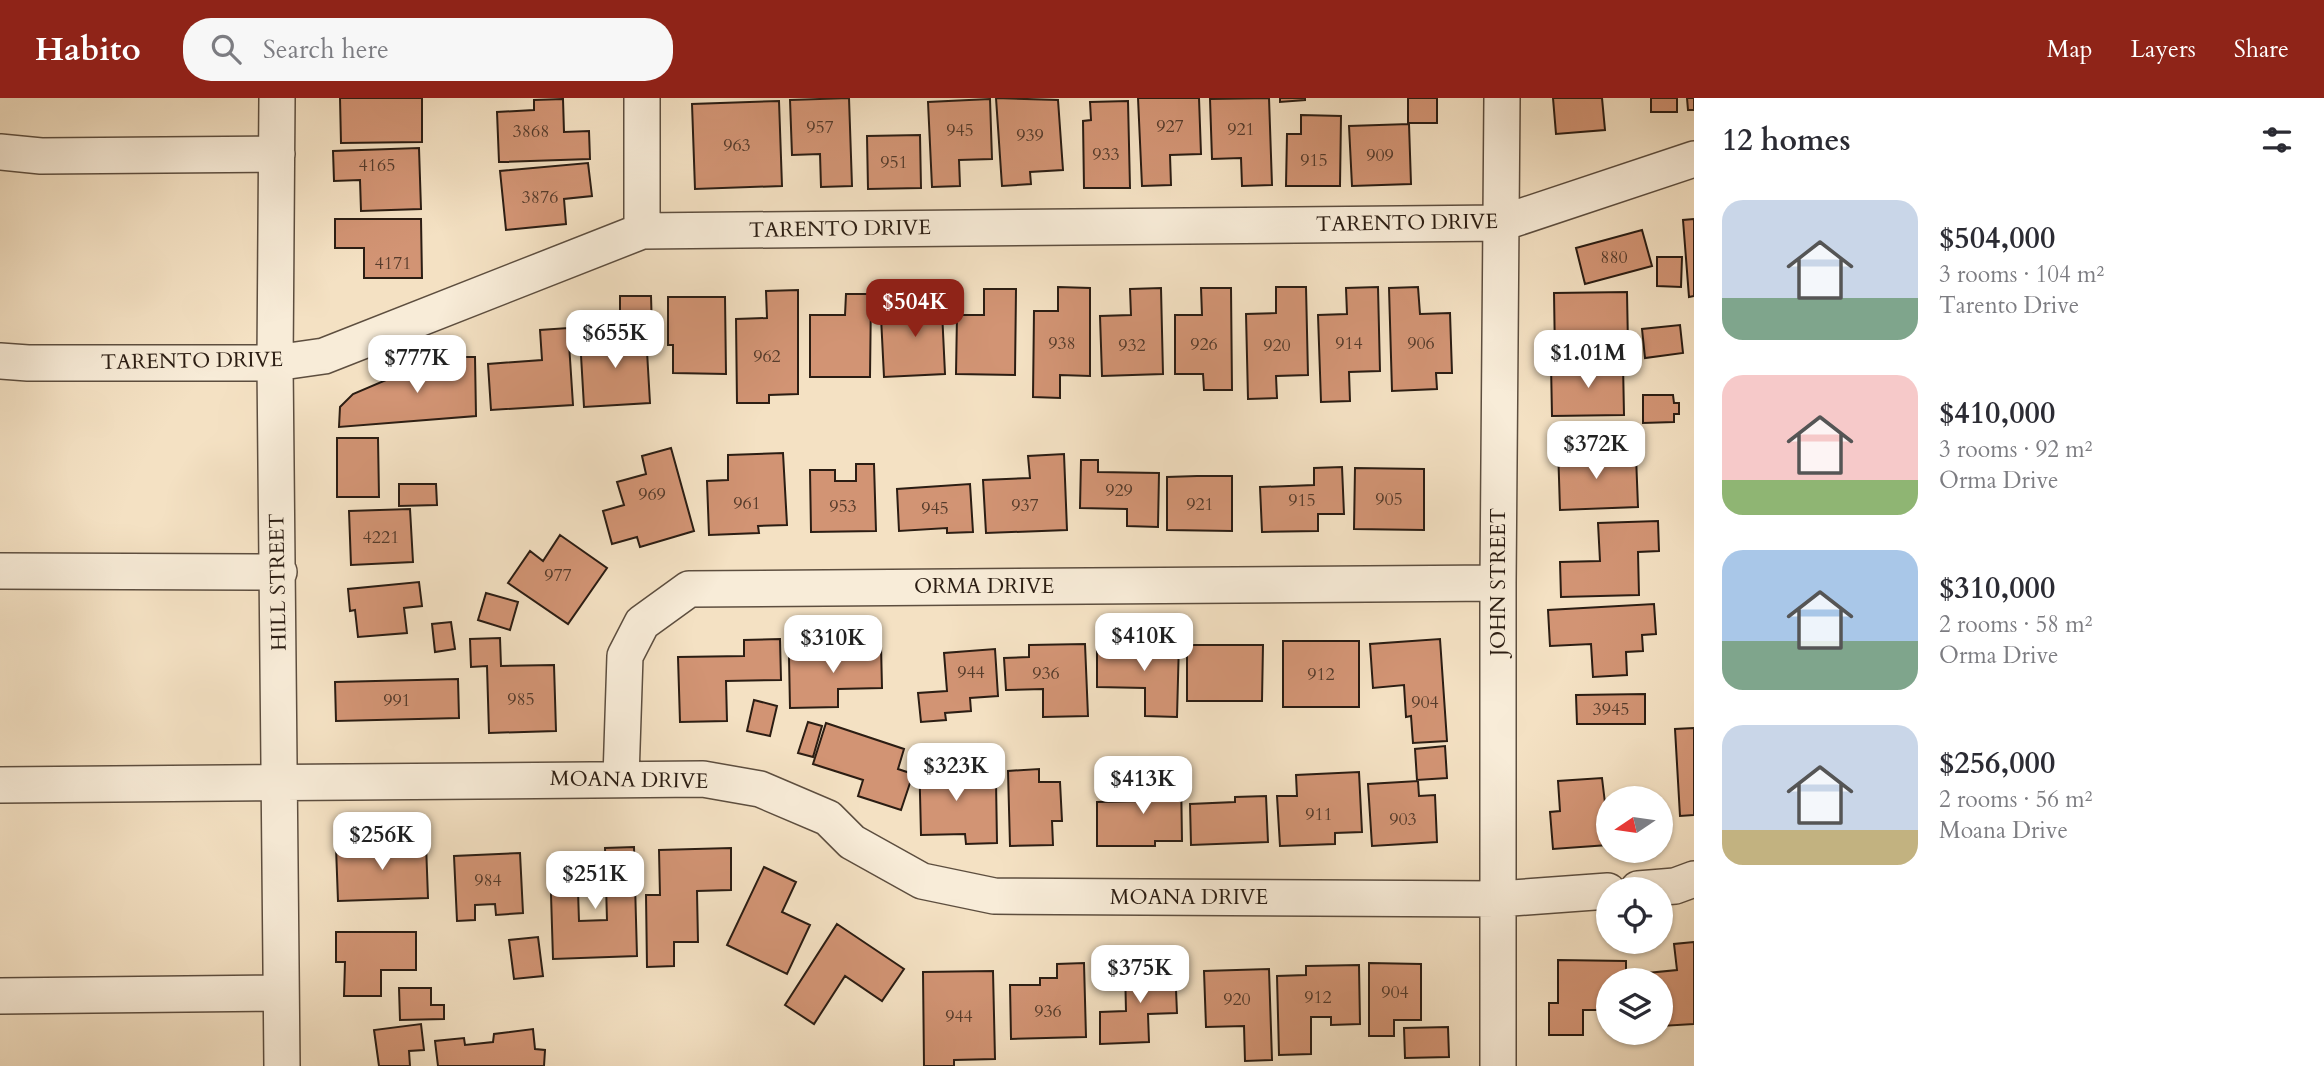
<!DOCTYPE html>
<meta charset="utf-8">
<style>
body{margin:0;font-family:Cardo,serif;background:#f7f7f7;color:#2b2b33;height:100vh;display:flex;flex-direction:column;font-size:26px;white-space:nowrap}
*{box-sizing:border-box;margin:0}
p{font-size:23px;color:#7c7c81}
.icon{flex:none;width:38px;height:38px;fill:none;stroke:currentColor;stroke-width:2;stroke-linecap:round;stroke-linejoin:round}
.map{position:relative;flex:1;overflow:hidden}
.sheet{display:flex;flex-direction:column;background:#fff;width:630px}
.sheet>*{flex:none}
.needle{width:46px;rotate:257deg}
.controls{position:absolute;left:1596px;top:688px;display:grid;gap:14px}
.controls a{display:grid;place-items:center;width:77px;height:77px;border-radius:50%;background:#fff;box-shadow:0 2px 5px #0004;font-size:35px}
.price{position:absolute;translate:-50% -60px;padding:0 16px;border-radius:14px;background:#fff;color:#222;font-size:23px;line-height:46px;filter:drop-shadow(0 2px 4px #0008)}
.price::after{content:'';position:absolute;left:50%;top:42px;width:21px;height:16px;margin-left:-10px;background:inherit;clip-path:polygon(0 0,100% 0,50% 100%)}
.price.active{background:#8f2418;color:#fff}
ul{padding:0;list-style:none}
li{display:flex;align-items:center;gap:21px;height:175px;padding:0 28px}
li span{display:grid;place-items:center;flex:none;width:196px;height:140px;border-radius:21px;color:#555}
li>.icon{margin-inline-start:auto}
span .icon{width:84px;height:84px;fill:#fffc;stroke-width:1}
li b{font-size:30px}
h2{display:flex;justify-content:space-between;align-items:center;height:84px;padding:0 28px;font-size:30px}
header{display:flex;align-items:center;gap:42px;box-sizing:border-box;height:98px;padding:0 35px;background:#8f2418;color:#fff}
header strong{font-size:33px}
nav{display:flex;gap:38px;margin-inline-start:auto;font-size:24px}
.search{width:490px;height:63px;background:#f7f7f7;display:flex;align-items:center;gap:18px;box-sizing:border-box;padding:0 24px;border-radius:28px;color:#7c7c81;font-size:26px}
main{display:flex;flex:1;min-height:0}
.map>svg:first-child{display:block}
.building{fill:#d29474;stroke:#2b1d13;stroke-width:2}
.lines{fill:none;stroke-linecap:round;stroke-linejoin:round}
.minor-casing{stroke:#5d4e3f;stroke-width:38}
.minor{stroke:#f8ecd8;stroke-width:35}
.labels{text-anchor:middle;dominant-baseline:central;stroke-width:5;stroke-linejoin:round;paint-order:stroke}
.number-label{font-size:18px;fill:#553b2b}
.street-label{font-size:21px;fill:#2b1d13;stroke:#f8ecd8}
</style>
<header>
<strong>Habito</strong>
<div class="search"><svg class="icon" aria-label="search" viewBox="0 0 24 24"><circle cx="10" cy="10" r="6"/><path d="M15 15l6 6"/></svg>Search here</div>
<nav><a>Map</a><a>Layers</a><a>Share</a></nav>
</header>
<main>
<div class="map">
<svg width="1694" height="968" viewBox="0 0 1694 968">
<rect width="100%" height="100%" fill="#f4e1c3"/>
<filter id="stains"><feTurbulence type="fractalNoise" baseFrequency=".00286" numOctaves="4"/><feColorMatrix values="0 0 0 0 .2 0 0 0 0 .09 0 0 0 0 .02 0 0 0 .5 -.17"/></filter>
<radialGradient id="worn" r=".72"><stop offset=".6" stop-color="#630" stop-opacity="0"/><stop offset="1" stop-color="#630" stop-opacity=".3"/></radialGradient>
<path class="building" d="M340,0h82v44l-81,1z
M849,0l3,88 -31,1 -1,-33 -28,1 -2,-55z
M996,0l62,2 5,70 -33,2 1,12 -29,2z
M1138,0h61l2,56 -31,1 1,30 -29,1z
M1269,0l3,87 -30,1 -1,-28 -29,1 -2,-60z
M1280,0h25v2l-25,2z
M1408,0h29v25h-29z
M1553,0h49l3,32 -49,4z
M1651,0h26v14h-26z
M1687,0h7v12h-6z
M563,1l1,33 25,-1 1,28 -91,3 -2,-50 37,-2v-10z
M990,1l2,60 -33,1 1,26 -28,1 -4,-85z
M779,3l3,85 -87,3 -3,-85z
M1128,3l2,87h-46l-1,-67 8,-1 -1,-18z
M1301,17l40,1 -1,70h-54l1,-52h14z
M1409,26l2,60 -59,2 -3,-60z
M920,37l1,53 -53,1 -1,-53z
M419,50l2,61 -60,2 -1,-31 -26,1 -1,-30z
M588,65l4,33 -28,3 2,25 -60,6 -6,-59z
M335,121h86l1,59h-58v-30h-29z
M1694,121v77l-5,1 -6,-77z
M1642,132l10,36 -67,18 -9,-36z
M1657,159h25l-1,30 -24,-1z
M1058,189l32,1v88l-30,-1v23l-27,-1 1,-86h24z
M1276,189h30l2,88 -32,1 1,22 -29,1 -2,-85 30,-1z
M1378,189l2,84 -31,1 1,29 -29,1 -3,-87 29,-1 -1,-26z
M1418,189l2,27 30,-1 2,60h-16l1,16 -45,2 -3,-103z
M1161,190l2,86 -61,2 -2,-60 31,-1 -1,-26z
M1201,190h30l1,102h-28l-1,-16h-28v-59h27z
M984,191h32l-1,86 -59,-1 1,-59h27z
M798,192v104l-29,1v8h-32l-1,-84 31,-1 -1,-27z
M941,192l4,84 -61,3 -3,-60 33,-1 -1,-25z
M1627,194l1,54h-40l1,10h-34l-1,-63z
M846,196h25l-1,83h-60v-62h35z
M620,198h31l1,33h-32z
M668,199h57l1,77 -53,-1v-28h-5z
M1680,227l3,28 -38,5 -3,-29z
M568,230l5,77 -82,5 -3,-46 54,-4 -2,-30z
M646,236l4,69 -66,4 -4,-69z
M440,259h35l1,59 -137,11 1,-20 13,-13z
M1623,265l1,52 -72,1 -1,-52z
M1643,297h30l1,8h5v11h-5v8l-31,1z
M337,340h41l1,59h-42z
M1582,348v11l54,-1 2,51 -78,3 -2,-63z
M671,350l23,83 -54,16 -3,-10 -25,7 -9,-33 21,-6 -7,-23 29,-8 -4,-18z
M783,355l4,72 -29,1 1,7 -50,2 -2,-54 21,-1v-25z
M1064,356l3,76 -81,3 -3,-53 47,-2 -2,-22z
M1081,362h17v12l61,1 -1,54 -31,-1v-17l-47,-1z
M856,366h18l2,67 -65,1 -1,-62h25v11h21z
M1342,369l2,47h-26v17l-56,1 -2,-45 54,-2v-17z
M1355,370l69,1v61l-70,-1z
M1197,378h35v55l-65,-1v-53z
M399,386h37l1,21 -38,1z
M970,386l3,48 -26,1v-5l-48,3 -2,-42z
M410,411l3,53 -62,3 -2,-54z
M1658,423l1,30 -21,1 1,43 -78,2 -1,-35 40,-1 -2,-38z
M560,437l47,33 -39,56 -60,-41 22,-32 13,10z
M419,484l3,24 -18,2 3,25 -49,4 -3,-27 -5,1 -2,-22z
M486,495l32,9 -8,28 -32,-10z
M1654,506l2,30 -14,1 1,16 -17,1 1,23 -34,2 -2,-33 -41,2 -2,-36z
M451,524l4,27 -20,3 -3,-28z
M500,540l1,28 53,-1 2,66 -67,2 -2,-67 -16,1 -1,-28z
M780,541l1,41 -55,1 1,40 -47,1 -2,-65 66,-1v-16z
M1440,541l7,102 -34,2 -2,-27 -5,1 -2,-32 -31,3 -3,-44z
M1122,542l57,1 -2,76 -32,-1v-28l-48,-1v-37h25z
M1283,543h76v66h-76z
M1085,546l3,72 -45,1v-28l-37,1 -2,-32 25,-1v-12z
M881,547l1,43 -44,1v18l-48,1 -1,-51 34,-1v-10z
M1187,547h76l-1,56h-75z
M995,551l3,47 -28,2 1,13 -26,2 1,7 -25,2 -3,-29 29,-2 -3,-38z
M458,581l1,39 -123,3 -1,-39z
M1645,596v30h-68l-1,-29z
M754,602l23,6 -7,30 -23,-5z
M808,624l14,4 -9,31 -15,-4z
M826,625l78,26 -6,20 15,5 -12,36 -43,-14 5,-16 -50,-16z
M1694,630v87l-14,1 -5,-87z
M1445,648l2,32 -30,2 -2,-31z
M946,654l1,31 49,-2 1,62 -31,1 -1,-10 -44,1 -2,-82z
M1039,671v13h21l2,39h-10l1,24 -43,1 -2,-75z
M1359,674l3,60 -27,1v11l-55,2 -3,-50h20l-1,-21z
M1181,677l1,66h-27v5h-58v-44l49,-1v-25z
M1602,680l3,25 3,-1v43l-55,4 -3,-37 10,-1 -2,-30z
M1418,683l1,15 16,-1 2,47 -65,4 -4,-62z
M1266,698l2,46 -77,3 -1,-41 45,-2v-5z
M426,746l2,54 -90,3 -2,-54z
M634,749l3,109 -84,3 -3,-97 27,-1 2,60 28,-1 -2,-72z
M731,750v42l-34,1 1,51h-24v24l-27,1 -1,-72h14l-1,-45z
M520,755l3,60 -27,2 -1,-11 -20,1v15l-18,1 -3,-65z
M764,769l32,15 -14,30 28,13 -23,49 -60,-29z
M837,826l67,45 -22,32 -37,-25 -31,48 -29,-19z
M336,834h80v38h-35v26h-37l1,-34h-9z
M538,839l5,39 -29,3 -5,-39z
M1694,844v82l-33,2v-46h-23l-1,-6 40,-4 -3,-26z
M1558,862l68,1v19h-18v30h-25v25h-34v-32h9z
M1084,865l2,74 -75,2 -1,-54h30v-7h17v-14z
M1369,865l52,1v56h-27v16h-25z
M1359,867l1,59 -29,1v-8h-20v37l-32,1 -2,-79 29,-1v-9z
M1175,868l2,47 -29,1 1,28 -49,2v-32l26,-1 -1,-43z
M1269,871l3,91 -27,1 -1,-35 -38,1 -2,-56z
M993,873l2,88 -41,1v6h-30l-1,-94z
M399,890h32v17h13v14l-44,1z
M421,926l3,26 -15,1 1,15h-31l-5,-36z
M1448,929l1,30 -44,1 -1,-30z
M533,931l2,20 10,1 -1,16h-106l-3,-25 29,-3 1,7 28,-3 1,-8z"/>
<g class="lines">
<g class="minor-casing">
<path id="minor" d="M277,0l-2,265 7,703
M0,54l41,4 236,-2
M642,133v-133
M0,263l28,2h247l49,-7 318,-125 860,-8 192,-64
M0,473l279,1
M621,680l4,-122 17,-33 47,-34 809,-6
M0,687l703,-6 57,10 68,29 24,24 70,39 72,15 504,3 110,-8
M1638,791l37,-3 19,-7
M0,898l281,-3
M1498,968v-483l4,-485"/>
</g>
<use href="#minor" class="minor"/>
</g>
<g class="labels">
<g class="number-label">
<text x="1170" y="28">927</text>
<text x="820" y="29">957</text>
<text x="1241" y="31">921</text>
<text x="960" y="32">945</text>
<text x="531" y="33">3868</text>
<text x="1030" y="37">939</text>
<text x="737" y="47">963</text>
<text x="1106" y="56">933</text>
<text x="1380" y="57">909</text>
<text x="1314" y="62">915</text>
<text x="894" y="64">951</text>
<text x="377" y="67">4165</text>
<text x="540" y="99">3876</text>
<text x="1614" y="159">880</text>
<text x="393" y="165">4171</text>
<text x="1062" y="245">938</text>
<text x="1349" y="245">914</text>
<text x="1421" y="245">906</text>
<text x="1204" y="246">926</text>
<text x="1132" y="247">932</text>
<text x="1277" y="247">920</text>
<text x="767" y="258">962</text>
<text x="1119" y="392">929</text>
<text x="652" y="396">969</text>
<text x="1389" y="401">905</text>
<text x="1302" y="402">915</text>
<text x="747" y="405">961</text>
<text x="1200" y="406">921</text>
<text x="1025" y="407">937</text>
<text x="843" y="408">953</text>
<text x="935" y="410">945</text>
<text x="381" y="439">4221</text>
<text x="558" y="477">977</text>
<text x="971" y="574">944</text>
<text x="1046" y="575">936</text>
<text x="1321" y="576">912</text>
<text x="521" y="601">985</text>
<text x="397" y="602">991</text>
<text x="1425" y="604">904</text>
<text x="1611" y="611">3945</text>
<text x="1319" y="716">911</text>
<text x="1403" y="721">903</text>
<text x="488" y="782">984</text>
<text x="1395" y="894">904</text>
<text x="1318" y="899">912</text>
<text x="1237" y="901">920</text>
<text x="1048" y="913">936</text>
<text x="959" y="918">944</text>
</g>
<g class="street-label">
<text transform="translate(1407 125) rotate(-1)">TARENTO DRIVE</text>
<text transform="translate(840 131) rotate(-1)">TARENTO DRIVE</text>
<text transform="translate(192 263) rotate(-1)">TARENTO DRIVE</text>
<text transform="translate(278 484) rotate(-91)">HILL STREET</text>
<text transform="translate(1498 484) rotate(-90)">JOHN STREET</text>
<text x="984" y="488">ORMA DRIVE</text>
<text transform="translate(629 682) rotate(1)">MOANA DRIVE</text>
<text x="1189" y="799">MOANA DRIVE</text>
</g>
</g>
<rect width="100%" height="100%" filter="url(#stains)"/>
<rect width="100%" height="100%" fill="url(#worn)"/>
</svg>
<div class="controls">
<a><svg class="needle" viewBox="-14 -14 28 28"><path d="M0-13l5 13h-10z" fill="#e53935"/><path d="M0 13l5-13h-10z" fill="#7c7c81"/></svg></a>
<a><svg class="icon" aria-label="locate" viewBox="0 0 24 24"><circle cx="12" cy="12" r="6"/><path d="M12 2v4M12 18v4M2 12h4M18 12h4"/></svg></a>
<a><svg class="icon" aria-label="layers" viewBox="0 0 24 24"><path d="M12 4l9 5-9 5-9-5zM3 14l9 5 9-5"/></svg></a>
</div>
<b class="price active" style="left:915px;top:241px">$504K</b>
<b class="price" style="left:615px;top:272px">$655K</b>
<b class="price" style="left:1588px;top:292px">$1.01M</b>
<b class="price" style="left:417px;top:297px">$777K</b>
<b class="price" style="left:1596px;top:383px">$372K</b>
<b class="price" style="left:1144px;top:575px">$410K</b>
<b class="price" style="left:833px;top:577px">$310K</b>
<b class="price" style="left:956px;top:705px">$323K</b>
<b class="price" style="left:1143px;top:718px">$413K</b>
<b class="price" style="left:382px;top:774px">$256K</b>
<b class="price" style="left:595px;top:813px">$251K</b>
<b class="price" style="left:1140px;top:907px">$375K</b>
</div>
<section class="sheet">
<h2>12 homes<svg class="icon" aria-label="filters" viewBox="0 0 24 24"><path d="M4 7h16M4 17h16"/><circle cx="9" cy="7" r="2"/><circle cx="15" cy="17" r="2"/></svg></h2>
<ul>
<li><span style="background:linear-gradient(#c9d6e8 70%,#7fa58c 0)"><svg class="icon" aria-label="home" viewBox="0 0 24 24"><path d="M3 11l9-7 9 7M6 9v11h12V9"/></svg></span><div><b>$504,000</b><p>3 rooms · 104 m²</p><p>Tarento Drive</p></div></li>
<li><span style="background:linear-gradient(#f6c9c9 75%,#8fb573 0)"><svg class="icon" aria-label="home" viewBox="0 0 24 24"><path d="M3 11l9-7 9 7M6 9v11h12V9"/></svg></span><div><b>$410,000</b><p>3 rooms · 92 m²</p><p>Orma Drive</p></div></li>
<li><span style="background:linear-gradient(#a9c7e8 65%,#7fa58c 0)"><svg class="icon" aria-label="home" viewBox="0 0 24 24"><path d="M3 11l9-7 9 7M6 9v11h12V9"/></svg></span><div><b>$310,000</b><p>2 rooms · 58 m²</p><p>Orma Drive</p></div></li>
<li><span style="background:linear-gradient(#c9d6e8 75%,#c2b280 0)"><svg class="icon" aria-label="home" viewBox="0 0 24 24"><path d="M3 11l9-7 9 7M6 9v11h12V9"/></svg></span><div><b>$256,000</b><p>2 rooms · 56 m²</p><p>Moana Drive</p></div></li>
</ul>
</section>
</main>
